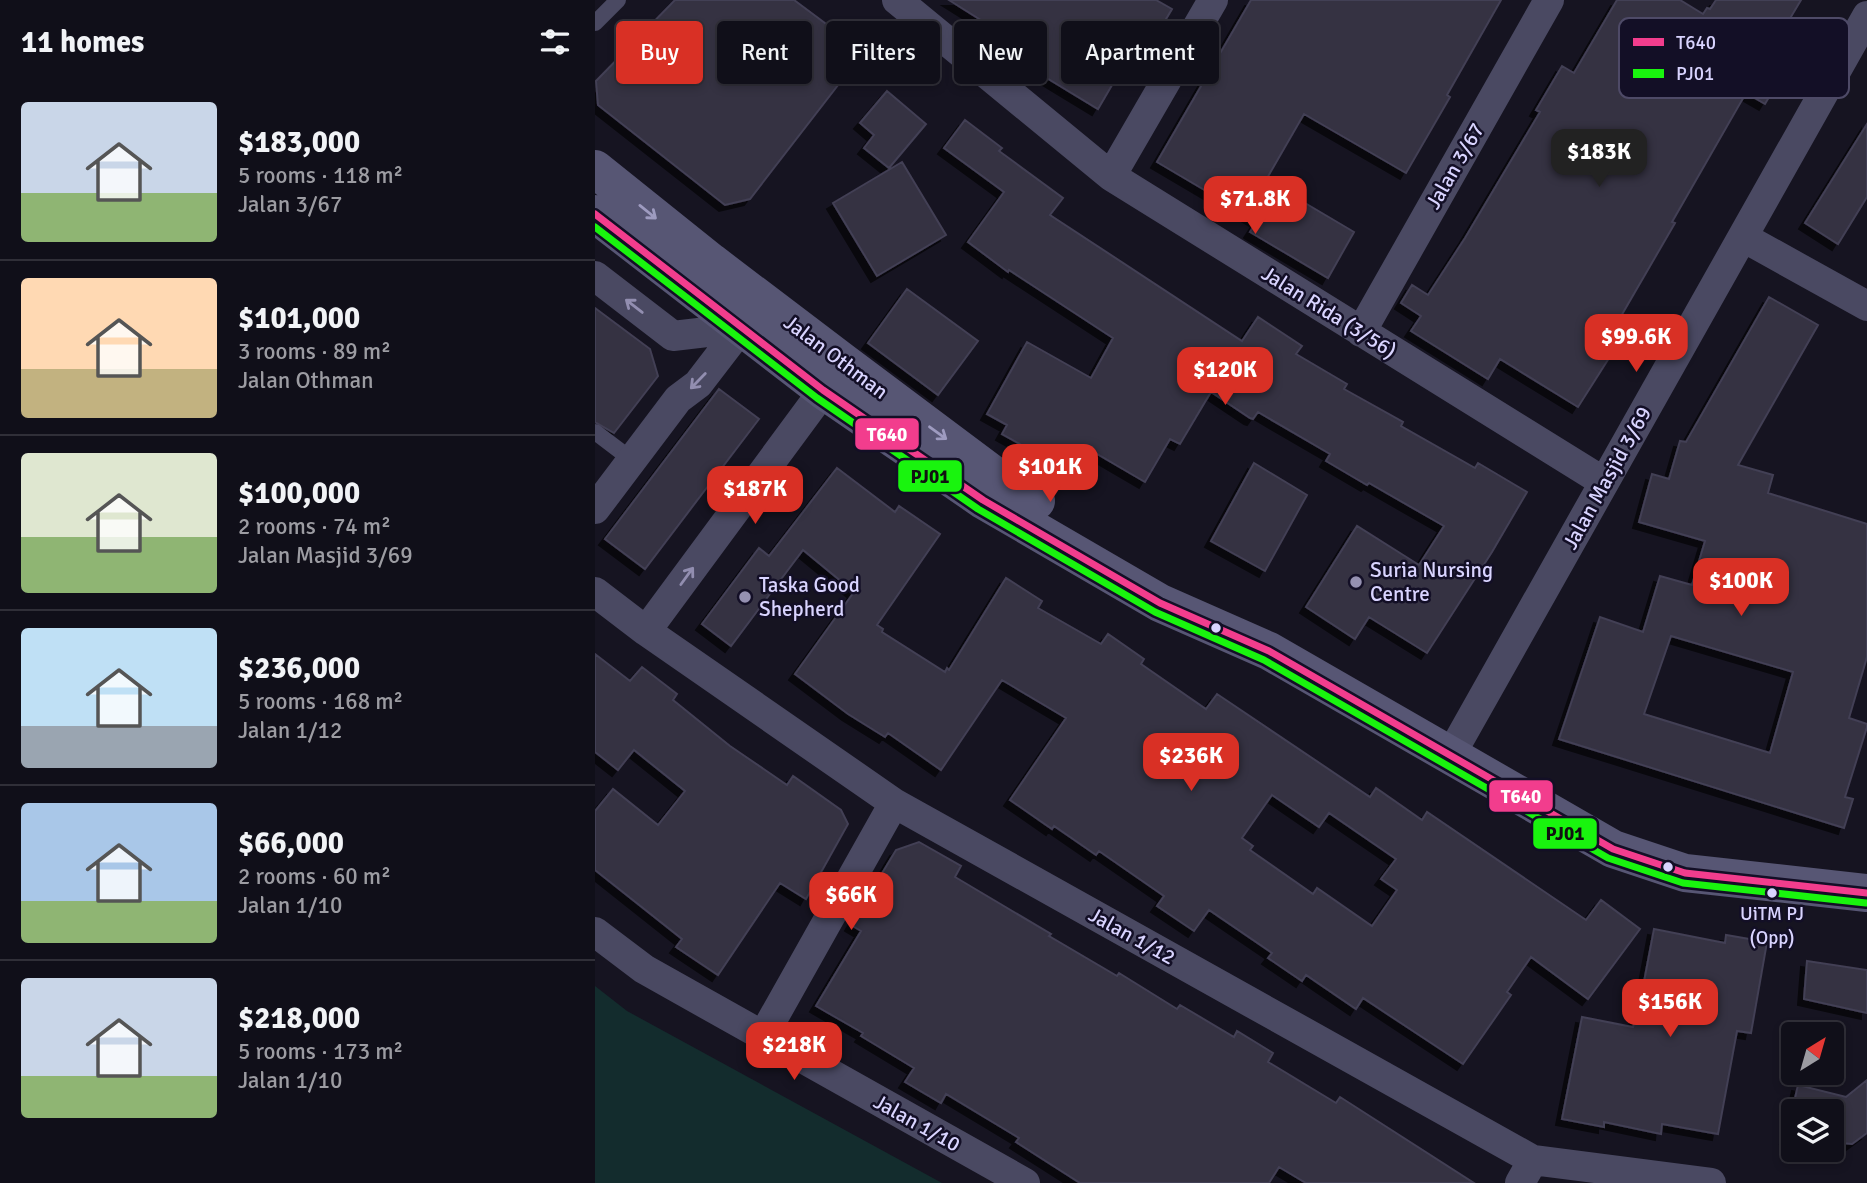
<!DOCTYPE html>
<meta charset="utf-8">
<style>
body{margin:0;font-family:Signika,sans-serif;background:#191822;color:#f1f3f6;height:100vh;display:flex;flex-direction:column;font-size:26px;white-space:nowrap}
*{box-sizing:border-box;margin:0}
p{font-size:23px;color:#9c9ca2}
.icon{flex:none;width:38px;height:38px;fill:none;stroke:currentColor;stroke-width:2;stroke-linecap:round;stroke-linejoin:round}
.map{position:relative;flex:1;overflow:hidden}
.panel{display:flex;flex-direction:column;background:#100f19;width:595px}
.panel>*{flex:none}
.guide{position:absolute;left:21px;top:21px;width:665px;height:63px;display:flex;gap:14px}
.needle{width:46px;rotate:37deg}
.fabs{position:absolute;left:1186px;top:1022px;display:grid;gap:14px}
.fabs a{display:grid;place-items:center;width:63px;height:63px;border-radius:7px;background:#100f19;box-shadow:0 4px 10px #0003,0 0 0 2px #302f38;font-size:35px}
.price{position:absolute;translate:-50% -60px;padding:0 16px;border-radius:14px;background:#d93025;color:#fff;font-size:23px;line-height:46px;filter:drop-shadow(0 2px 4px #0008)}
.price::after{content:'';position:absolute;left:50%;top:42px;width:21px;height:16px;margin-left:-10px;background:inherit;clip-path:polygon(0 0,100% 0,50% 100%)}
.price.current{background:#222;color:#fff}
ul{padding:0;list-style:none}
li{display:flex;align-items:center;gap:21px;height:175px;padding:0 21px}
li+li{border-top:2px solid #302f38}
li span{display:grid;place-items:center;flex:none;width:196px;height:140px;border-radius:7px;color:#555}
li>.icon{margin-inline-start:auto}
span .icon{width:84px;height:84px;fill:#fffc;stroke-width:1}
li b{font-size:30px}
h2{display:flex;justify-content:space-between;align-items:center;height:84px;padding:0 21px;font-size:30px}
.chip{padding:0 24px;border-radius:7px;background:#100f19;box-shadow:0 4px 10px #0003,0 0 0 2px #302f38;font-size:24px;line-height:63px}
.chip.current{background:#d93025;color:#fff}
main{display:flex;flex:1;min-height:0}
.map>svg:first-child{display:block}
.green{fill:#132c2d}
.building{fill:#343243;stroke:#433f54;stroke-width:2;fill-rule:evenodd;filter:url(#shadow)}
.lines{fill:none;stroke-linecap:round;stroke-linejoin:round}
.lane{stroke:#4a4962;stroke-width:16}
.street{stroke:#4a4962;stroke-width:30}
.secondary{stroke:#575674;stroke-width:38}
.bus-1-casing{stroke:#130f26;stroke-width:12}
.bus-2-casing{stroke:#130f26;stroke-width:12}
.bus-1{stroke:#f23d8d;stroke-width:7}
.bus-2{stroke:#19f40e;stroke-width:7}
.oneway{stroke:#9e9bc0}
.oneway2{stroke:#928eb0}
.poi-dot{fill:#9591b1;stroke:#130f26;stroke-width:2.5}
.bus-dot{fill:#d9d4ff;stroke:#130f26;stroke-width:2.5}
.labels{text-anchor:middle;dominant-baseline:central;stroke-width:5;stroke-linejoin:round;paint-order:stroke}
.bus-label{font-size:19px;fill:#d9d4ff;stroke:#130f26}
.street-label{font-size:21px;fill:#d9d4ff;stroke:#130f26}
.poi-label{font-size:21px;fill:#d9d4ff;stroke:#130f26;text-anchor:start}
.key{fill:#130f26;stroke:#4e4a67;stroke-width:2}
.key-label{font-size:19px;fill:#d9d4ff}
.line-badge{stroke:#130f26;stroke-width:2.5}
.badge-label{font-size:19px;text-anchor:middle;font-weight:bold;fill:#fff}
.pale-badge-label{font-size:19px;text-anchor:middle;font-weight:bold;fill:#111}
</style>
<main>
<section class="panel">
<h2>11 homes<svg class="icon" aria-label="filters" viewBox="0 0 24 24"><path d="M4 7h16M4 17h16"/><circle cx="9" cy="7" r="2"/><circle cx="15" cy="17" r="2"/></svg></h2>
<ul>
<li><span style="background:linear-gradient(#c9d6e8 65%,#8fb573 0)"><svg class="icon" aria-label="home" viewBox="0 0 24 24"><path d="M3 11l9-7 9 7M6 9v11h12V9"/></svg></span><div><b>$183,000</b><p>5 rooms · 118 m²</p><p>Jalan 3/67</p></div></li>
<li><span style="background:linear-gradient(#ffd9b3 65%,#c2b280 0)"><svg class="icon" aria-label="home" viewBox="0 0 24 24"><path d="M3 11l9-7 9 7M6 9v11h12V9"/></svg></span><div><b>$101,000</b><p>3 rooms · 89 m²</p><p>Jalan Othman</p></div></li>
<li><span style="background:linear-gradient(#dfe7d0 60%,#8fb573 0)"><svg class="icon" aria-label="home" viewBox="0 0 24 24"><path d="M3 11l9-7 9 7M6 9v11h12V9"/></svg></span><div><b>$100,000</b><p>2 rooms · 74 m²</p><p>Jalan Masjid 3/69</p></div></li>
<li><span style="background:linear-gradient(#bfe0f5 70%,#9aa5b1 0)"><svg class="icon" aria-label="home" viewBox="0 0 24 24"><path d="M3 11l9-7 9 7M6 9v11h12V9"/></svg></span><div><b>$236,000</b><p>5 rooms · 168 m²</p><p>Jalan 1/12</p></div></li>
<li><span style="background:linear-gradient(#a9c7e8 70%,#8fb573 0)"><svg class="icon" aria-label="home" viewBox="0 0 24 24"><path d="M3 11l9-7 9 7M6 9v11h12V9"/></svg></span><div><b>$66,000</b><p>2 rooms · 60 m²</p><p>Jalan 1/10</p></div></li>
<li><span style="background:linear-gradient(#c9d6e8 70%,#8fb573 0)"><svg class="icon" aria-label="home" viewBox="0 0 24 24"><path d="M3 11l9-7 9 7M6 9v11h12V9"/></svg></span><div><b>$218,000</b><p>5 rooms · 173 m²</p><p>Jalan 1/10</p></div></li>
</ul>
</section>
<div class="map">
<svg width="1272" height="1183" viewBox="0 0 1272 1183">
<defs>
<filter id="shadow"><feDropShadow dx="-6" dy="6" stdDeviation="0" flood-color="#0009"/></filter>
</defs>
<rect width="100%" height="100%" fill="#161421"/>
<path class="green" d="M0,986l32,25 315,172h-347z"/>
<path class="building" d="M80,0h119l55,41 3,26 -102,132 -25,6 -127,-100 -2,-24z
M354,0h207l16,9 -25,42 -11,-7 -38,65 -76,-46 8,-12z
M656,0h250l-54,95 3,2 -44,76 -102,-59 -38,66 88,52 -26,46 -78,-46 7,-11 -100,-59z
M1022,0h63l23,14 4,-6 3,1 6,-9h85l-28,47 19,11 -27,46 -19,-11 -74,129 3,1 -62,107 10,6 -45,71 -78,-48 -12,20 -77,-48 10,-15 -20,-13 11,-18 16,10 37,-57 75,-126 -4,-2 26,-44 12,7z
M292,91l39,33 -37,44 -25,-20 10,-13 -14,-12z
M370,120l37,28 -3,3 64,47 -13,17 192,126 16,-24 44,29 -6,8 51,30 -3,5 59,33 -2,4 74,42 3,-5 49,29 -35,60 -65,101 -58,-36 -14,22 -49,-32 51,-81 62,39 25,-39 -75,-43 -2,2 -41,-24 4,-7 -72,-42 -5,7 -3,-1 -39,-26 -31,52 -10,-5 -25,43 -60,-35 -9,16 -19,-10 -5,9 -50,-28 5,-9 -20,-11 40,-72 64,36 22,-40 -104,-68 -1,2 -40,-30 36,-50 -60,-44z
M1272,124v73l-29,47 -33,-21z
M307,162l44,73 -69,41 -44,-73z
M312,289l71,52 -40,54 -70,-52z
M1174,297l49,28 -80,140 35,10 -5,18 99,31v133l-18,61 18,6v3l-22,70 8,2 -9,29 -285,-89 41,-122 43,15 17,-56 32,9 13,-44 -66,-19 13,-48 17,5 11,-38 6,1zM1076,636l122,36 -23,81 -126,-39z
M0,308l55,41 8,27 -44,57 -19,-11z
M124,389l40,30 -114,150 -40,-30z
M659,463l53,32 -42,76 -54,-30z
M242,468l58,44 4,-6 41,28 -63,91 6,4 -1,3 63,40 2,-4 2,2 57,-92 36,23 -4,7 63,36 7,-10 36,25 -3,5 65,45 11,-15 153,103 6,-9 46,32 5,-8 159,108 15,-20 39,29 -52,70 -57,-42 -24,35 4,3 -48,69 -100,-66 -7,11 -50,-34 -4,6 -34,-23 4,-5 -63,-43 -15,21 -37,-25 7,-10 -65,-45 -3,4 -42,-29 -2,3 -42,-29 56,-82 -64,-38 -61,90 -53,-37 -3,4 -37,-23 -53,-40 59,-82 -51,-42 -72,96 -29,-22 57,-76 10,8zM677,795l47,32 10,-14 67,46 -15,20 16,11 -25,36 -55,-38 -4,6 -63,-44 3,-4 -11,-8z
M0,654l35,27 12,-14 35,27 -4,6 57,46 57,39 6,-9 48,34 7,14 -42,75 -26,-16 -62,92 -42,-28 6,-8 -87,-69v-59l18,-22 45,36 27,-34 -51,-41 -16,20 -23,-18z
M324,842l42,24 -6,11 96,57 -2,2 68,40 2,-3 58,36 3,-4 54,32 3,-6 36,22 -5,9 68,41 4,-6 134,86h-168l-27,-16 -10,16h-189l-64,-41 3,-4 -73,-44 -5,9 -36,-21 9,-14 -53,-32 2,-3 -47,-27 45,-75 -10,-6 45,-75z
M1059,929l71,14 1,-8 41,7 -16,91 -14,-2 -19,103 -56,-10 -1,10 -57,-12v5l-42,-8 20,-102 51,10 6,-19z
M1212,961l60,9v43l-63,-14z
M1272,1080v53l-15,11 -20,-2v-31h-38v27h-8l12,-53 48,12z"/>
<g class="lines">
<path class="lane" d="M0,23l23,-23
M0,432l37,28"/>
<path class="street" d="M302,0l214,176 493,306
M516,176l102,-176
M1148,237l124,69
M0,276l78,60 68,-8
M766,332l188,-332
M0,509l83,-110 20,-15 43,-56
M0,592l51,39 248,172 639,357 178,23
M51,631l189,-256
M855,756l417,-740
M0,932l49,37 381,214
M168,1036l131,-233
M925,1183l13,-23"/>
<path class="secondary" d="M0,169l116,93 133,101 155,116 37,22
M0,214l228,176 160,110 177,103 109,48 344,198 72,24 182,20"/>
<g class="bus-1-casing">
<path id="bus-1" d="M0,214l228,176 160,110 177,103 109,48 344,198 72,24 182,20"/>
</g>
<g class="bus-2-casing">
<path id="bus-2" d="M0,227l222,171 161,111 177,103 109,48 344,198 75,25 183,20"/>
</g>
<use href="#bus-1" class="bus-1"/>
<use href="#bus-2" class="bus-2"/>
</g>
<defs><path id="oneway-shaft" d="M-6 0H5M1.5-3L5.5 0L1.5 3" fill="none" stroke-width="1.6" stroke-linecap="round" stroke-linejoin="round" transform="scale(1.75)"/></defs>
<g class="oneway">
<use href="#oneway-shaft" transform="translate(53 212) rotate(39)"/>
<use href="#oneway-shaft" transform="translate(343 433) rotate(36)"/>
</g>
<g class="oneway2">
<use href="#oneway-shaft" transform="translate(39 306) rotate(-142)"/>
<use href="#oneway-shaft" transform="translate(103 381) rotate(134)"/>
<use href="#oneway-shaft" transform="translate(92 576) rotate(-54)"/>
</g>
<g class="poi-dot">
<circle cx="761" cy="582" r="7"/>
<circle cx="150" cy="597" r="7"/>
</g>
<g class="bus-dot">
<circle cx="621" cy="628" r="6"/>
<circle cx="1073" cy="867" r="6"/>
<circle cx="1177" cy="893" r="6"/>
</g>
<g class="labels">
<g class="bus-label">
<text x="1177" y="914">UiTM PJ<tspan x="1177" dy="24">(Opp)</tspan></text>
</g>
<g class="street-label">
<text transform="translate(860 166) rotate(-60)">Jalan 3/67</text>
<text transform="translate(734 312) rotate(32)">Jalan Rida (3/56)</text>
<text transform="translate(241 357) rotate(37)">Jalan Othman</text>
<text transform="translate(1012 478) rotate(-61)">Jalan Masjid 3/69</text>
<text transform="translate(537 936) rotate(29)">Jalan 1/12</text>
<text transform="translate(322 1123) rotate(29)">Jalan 1/10</text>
</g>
<g class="poi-label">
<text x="775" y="570">Suria Nursing<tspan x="775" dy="24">Centre</tspan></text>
<text x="164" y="585">Taska Good<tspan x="164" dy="24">Shepherd</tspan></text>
</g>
</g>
<rect x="1024" y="18" width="230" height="80" rx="10" class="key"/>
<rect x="1038" y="38" width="31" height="8" fill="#f23d8d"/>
<rect x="1038" y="69" width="31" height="9" fill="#19f40e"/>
<g class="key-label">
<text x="1081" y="49">T640</text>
<text x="1081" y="80">PJ01</text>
</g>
<g class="line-badge">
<rect x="259" y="417" width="66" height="34" rx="7" fill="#f23d8d"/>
<rect x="302" y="459" width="66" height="34" rx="7" fill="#19f40e"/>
<rect x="893" y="779" width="66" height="34" rx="7" fill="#f23d8d"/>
<rect x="937" y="817" width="66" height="33" rx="7" fill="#19f40e"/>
</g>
<g class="badge-label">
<text x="292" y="441">T640</text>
<text x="926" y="803">T640</text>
</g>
<g class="pale-badge-label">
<text x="335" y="483">PJ01</text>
<text x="970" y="840">PJ01</text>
</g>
</svg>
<div class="fabs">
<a><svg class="needle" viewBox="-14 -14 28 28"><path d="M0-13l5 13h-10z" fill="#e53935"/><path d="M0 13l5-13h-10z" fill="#9c9ca2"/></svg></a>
<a><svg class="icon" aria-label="layers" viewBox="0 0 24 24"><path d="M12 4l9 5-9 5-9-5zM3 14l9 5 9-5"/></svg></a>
</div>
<b class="price current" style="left:1004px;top:189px">$183K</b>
<b class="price" style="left:660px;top:236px">$71.8K</b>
<b class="price" style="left:1041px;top:374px">$99.6K</b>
<b class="price" style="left:630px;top:407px">$120K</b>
<b class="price" style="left:455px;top:504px">$101K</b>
<b class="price" style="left:160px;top:526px">$187K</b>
<b class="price" style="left:1146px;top:618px">$100K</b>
<b class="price" style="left:596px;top:793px">$236K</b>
<b class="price" style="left:256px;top:932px">$66K</b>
<b class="price" style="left:1075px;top:1039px">$156K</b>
<b class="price" style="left:199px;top:1082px">$218K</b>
<div class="guide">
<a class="chip current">Buy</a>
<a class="chip">Rent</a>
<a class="chip">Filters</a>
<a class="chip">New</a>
<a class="chip">Apartment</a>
</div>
</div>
</main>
